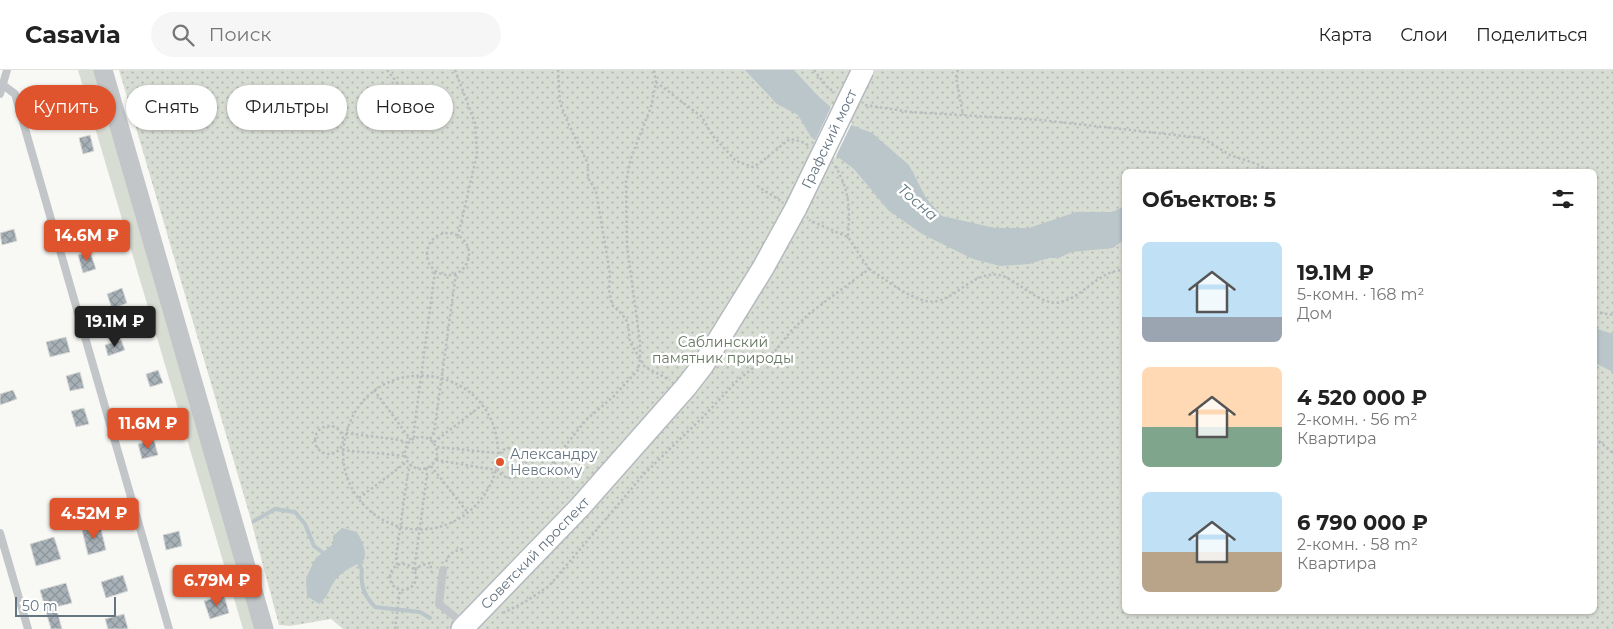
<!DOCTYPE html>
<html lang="ru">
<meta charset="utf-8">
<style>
body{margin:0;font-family:Montserrat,sans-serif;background:#f6f6f6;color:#222;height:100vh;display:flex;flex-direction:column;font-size:19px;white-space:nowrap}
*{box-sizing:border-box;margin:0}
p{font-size:16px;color:#767676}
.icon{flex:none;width:28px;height:28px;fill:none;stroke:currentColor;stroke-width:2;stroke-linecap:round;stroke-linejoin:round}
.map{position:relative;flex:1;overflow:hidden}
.details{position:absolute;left:1122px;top:99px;width:475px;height:445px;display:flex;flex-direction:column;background:#fff;border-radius:8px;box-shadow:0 1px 4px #0004}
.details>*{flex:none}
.banner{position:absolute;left:15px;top:15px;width:475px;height:45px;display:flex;gap:10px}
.scale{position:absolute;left:15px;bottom:12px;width:101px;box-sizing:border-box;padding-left:5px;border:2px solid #647480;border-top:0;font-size:14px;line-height:18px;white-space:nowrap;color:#647480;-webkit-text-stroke:4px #fff;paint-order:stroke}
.price{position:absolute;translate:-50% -42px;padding:0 11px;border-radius:5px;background:#e0542d;color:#fff;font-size:16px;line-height:32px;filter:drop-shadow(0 1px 2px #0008)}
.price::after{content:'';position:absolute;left:50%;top:30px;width:15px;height:11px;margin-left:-8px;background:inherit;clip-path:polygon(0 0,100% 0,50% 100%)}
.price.selected{background:#222;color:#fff}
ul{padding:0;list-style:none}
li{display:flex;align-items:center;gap:15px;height:125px;padding:0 20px}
li span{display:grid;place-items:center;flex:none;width:140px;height:100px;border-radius:8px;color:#555}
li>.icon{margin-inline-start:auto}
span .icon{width:60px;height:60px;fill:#fffc;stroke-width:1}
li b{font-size:21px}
h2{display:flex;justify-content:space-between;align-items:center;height:60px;padding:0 20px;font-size:21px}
.tag{padding:0 18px;border-radius:22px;background:#fff;box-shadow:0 1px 4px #0004;font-size:18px;line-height:45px}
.tag.selected{background:#e0542d;color:#fff}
header{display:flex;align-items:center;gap:30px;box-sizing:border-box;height:70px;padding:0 25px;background:#fff;border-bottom:1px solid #e0e0e0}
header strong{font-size:24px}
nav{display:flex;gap:28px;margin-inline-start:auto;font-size:18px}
.search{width:350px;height:45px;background:#f6f6f6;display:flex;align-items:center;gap:12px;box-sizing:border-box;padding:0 18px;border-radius:28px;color:#767676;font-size:19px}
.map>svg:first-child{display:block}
.grass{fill:#d8ddd4}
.park{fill:url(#park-dots);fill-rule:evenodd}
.water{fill:#bac6ca}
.pier{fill:#f8f8f5}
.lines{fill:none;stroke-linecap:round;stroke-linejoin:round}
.stream{stroke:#bac6ca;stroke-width:4}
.building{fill:url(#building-cross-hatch);stroke:#dadad8}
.secondary-casing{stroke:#b4babe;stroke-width:24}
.path{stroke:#babdc0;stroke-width:2.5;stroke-dasharray:2.5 2.5;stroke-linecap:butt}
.service{stroke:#c2c6c9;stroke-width:8}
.tertiary{stroke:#c2c6c9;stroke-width:19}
.secondary{stroke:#fff;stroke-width:21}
.secondary-bridge-casing{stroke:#b4babe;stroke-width:24;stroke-linecap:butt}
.secondary-bridge{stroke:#fff;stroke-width:21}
.poi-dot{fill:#e0542d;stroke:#fff;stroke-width:2}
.labels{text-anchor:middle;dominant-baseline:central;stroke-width:5;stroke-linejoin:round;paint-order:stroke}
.street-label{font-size:14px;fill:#647480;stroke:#fff}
.park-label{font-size:14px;fill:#667862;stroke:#fff}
.poi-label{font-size:14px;fill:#647480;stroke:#fff;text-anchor:start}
.water-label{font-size:15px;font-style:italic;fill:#637a81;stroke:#fff}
</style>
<header>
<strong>Casavia</strong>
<div class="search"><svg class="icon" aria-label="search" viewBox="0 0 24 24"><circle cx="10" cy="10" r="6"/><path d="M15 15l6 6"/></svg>Поиск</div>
<nav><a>Карта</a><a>Слои</a><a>Поделиться</a></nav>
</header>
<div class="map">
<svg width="1613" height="559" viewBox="0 0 1613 559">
<defs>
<pattern id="park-dots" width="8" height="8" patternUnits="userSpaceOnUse" patternTransform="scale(1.25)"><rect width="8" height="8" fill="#d8ddd4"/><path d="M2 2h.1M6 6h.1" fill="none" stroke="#b3b8b1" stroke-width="1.8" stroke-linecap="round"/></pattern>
<pattern id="building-cross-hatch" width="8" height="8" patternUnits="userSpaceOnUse" patternTransform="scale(1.25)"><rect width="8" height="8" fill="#a8b1b7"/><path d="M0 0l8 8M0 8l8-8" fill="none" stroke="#8c959a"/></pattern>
</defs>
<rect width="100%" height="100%" fill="#f8f8f5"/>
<path class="grass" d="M78,0h19l159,559h-13z"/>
<path class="park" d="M119,0h1494v559h-1270l-12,-10 -41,7 -11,-1 -30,-112zM1125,101h470v440h-470z"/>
<path class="water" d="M745,0h49l24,26 33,29 21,8 37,32 17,33 16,18 53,12h34l47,-16h36l13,-6v33l-12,9 -42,4 -12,6h-10l-20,6 -29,2 -27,-7 -51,-25 -34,-24 -34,-41 -43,-32 -13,-22 -21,-11z
M1595,258l18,6v38l-18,-9z
M342,458l15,4c5,9 10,18 7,28 -9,6 -20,10 -27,18 -9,10 -6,16 -18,26l-12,-8 -1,-18 9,-19 18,-15v-8z"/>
<path class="pier" d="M832,35l20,18 -17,35 -21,-15z"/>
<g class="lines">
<path class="stream" d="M254,451l21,-12 20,3 10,12 9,22 12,9
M357,490c8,12 3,10 5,22 1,11 6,17 13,25l45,5 10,6"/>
</g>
<path class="building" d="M90,65l4,16 -11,3 -4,-16z
M14,159l3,12 -15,4 -2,-12z
M90,182l6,17 -13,4 -5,-18z
M122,218l5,15 -15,6 -5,-15z
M66,267l4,15 -20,5 -4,-15z
M121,270l4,10 -17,6 -3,-11z
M158,300l5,13 -13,4 -4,-13z
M80,302l4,16 -14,3 -4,-15z
M13,320l4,9 -17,6v-11z
M84,338l5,16 -13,3 -5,-16z
M154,370l4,15 -16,4 -4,-15z
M100,455l6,25 -18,5 -6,-25z
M179,461l3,15 -16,4 -3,-15z
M54,467l7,22 -25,7 -6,-22z
M123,505l5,16 -22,7 -5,-16z
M66,513l6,20 -16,4 6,22h-11l-11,-39z
M224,525l5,18 -19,6 -6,-18z
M124,544l4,15h-20l-3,-10z"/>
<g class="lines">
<g class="secondary-casing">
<path id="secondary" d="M462,559l118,-122 106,-120 17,-22 60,-97 33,-60"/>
</g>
<path class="path" d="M387,0l42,53
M455,0l20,53 2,31 -19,82
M558,0l2,33 9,22 19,39v14l8,13 14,83 -1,16 3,15 10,9 6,9 2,19 15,25 25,13
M814,0l14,18 7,4
M958,0l-2,7 7,38
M656,12l46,35 10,18 24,26 17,6c14,-8 24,-19 37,-28l13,3 6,4
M865,35l45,7 131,8 161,18 28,17 27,9 13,7
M835,96c15,24 15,44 13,71
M757,116l24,15
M427 184a21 21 0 1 1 42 0a21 21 0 1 1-42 0Z
M869,199c18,11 36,27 57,32 25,6 45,-31 73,-26 17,3 43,33 62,27 24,-6 37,-32 64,-32
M1595,242l18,3
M374,320l37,50
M315 370a14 14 0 1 1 28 0a14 14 0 1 1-28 0Z
M346,363l54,7 8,3
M405 383a16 16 0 1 1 32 0a16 16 0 1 1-32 0Z
M414,368v-8l21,-159
M1595,368l18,15
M430,369l4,-6 22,-160
M434,372l48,-37
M437,377l61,6
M496 393a15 15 0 1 1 30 0a15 15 0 1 1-30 0Z
M342,380l63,6
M436,390l60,10
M431,396l37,47
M497,396c-14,59 -82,84 -128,44 -18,-16 -29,-41 -25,-65 14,-100 156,-88 154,11
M526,396l22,3 8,-7 6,-12 24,-30 27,-23 25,-27 2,-11v-17l-13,-96 -1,-64 5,-24 20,-51 5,-25 -2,-12
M426,398l1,7 -13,96 6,-5 10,-3 2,10
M359,428l49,-37
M446,492c3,-9 8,-11 17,-13
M390 507a13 13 0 1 1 26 0a13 13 0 1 1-26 0Z
M397,495l-1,-8 12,-85 3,-7
M503,543l22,-11 24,-16 95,-112 60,-58 34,-36 38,-30 15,-19 19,-18 59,-44 -21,-32 -39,-17
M395,559l5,-39"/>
<path class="service" d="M0,15h3l12,9 154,535
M0,24l7,-24
M0,463l28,96
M443,500l-4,34 25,20"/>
<path class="tertiary" d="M103,0l161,559"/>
<use href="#secondary" class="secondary"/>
<g class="secondary-bridge-casing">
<path id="secondary-bridge" d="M796,138l67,-138"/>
</g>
<use href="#secondary-bridge" class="secondary-bridge"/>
</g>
<circle class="poi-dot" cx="500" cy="392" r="5"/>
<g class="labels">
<g class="street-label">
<text transform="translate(829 69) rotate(-64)">Графский мост</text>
<text transform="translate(535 483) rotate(-46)">Советский проспект</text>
</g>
<g class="park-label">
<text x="723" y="272">Саблинский<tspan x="723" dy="16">памятник природы</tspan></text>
</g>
<g class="poi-label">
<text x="510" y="384">Александру<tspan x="510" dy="16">Невскому</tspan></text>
</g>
<g class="water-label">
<text transform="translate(918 132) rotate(41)">Тосна</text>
</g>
</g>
</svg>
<div class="scale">50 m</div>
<b class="price" style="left:87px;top:192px">14.6M ₽</b>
<b class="price selected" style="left:115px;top:278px">19.1M ₽</b>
<b class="price" style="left:148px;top:380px">11.6M ₽</b>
<b class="price" style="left:94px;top:470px">4.52M ₽</b>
<b class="price" style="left:217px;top:537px">6.79M ₽</b>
<div class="banner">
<a class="tag selected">Купить</a>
<a class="tag">Снять</a>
<a class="tag">Фильтры</a>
<a class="tag">Новое</a>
</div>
<section class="details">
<h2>Объектов: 5<svg class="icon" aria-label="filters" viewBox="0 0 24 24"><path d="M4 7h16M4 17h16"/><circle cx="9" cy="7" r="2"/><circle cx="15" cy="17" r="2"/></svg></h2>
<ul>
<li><span style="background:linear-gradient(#bfe0f5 75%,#9aa5b1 0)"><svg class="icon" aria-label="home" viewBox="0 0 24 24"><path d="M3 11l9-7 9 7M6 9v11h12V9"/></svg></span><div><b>19.1M ₽</b><p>5-комн. · 168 m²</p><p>Дом</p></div></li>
<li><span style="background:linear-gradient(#ffd9b3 60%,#7fa58c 0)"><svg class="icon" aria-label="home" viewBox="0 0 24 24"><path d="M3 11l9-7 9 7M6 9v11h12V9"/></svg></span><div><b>4 520 000 ₽</b><p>2-комн. · 56 m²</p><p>Квартира</p></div></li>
<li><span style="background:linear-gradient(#bfe0f5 60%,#b9a48a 0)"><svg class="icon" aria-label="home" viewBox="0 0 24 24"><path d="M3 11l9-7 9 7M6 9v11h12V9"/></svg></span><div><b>6 790 000 ₽</b><p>2-комн. · 58 m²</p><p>Квартира</p></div></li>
</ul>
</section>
</div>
